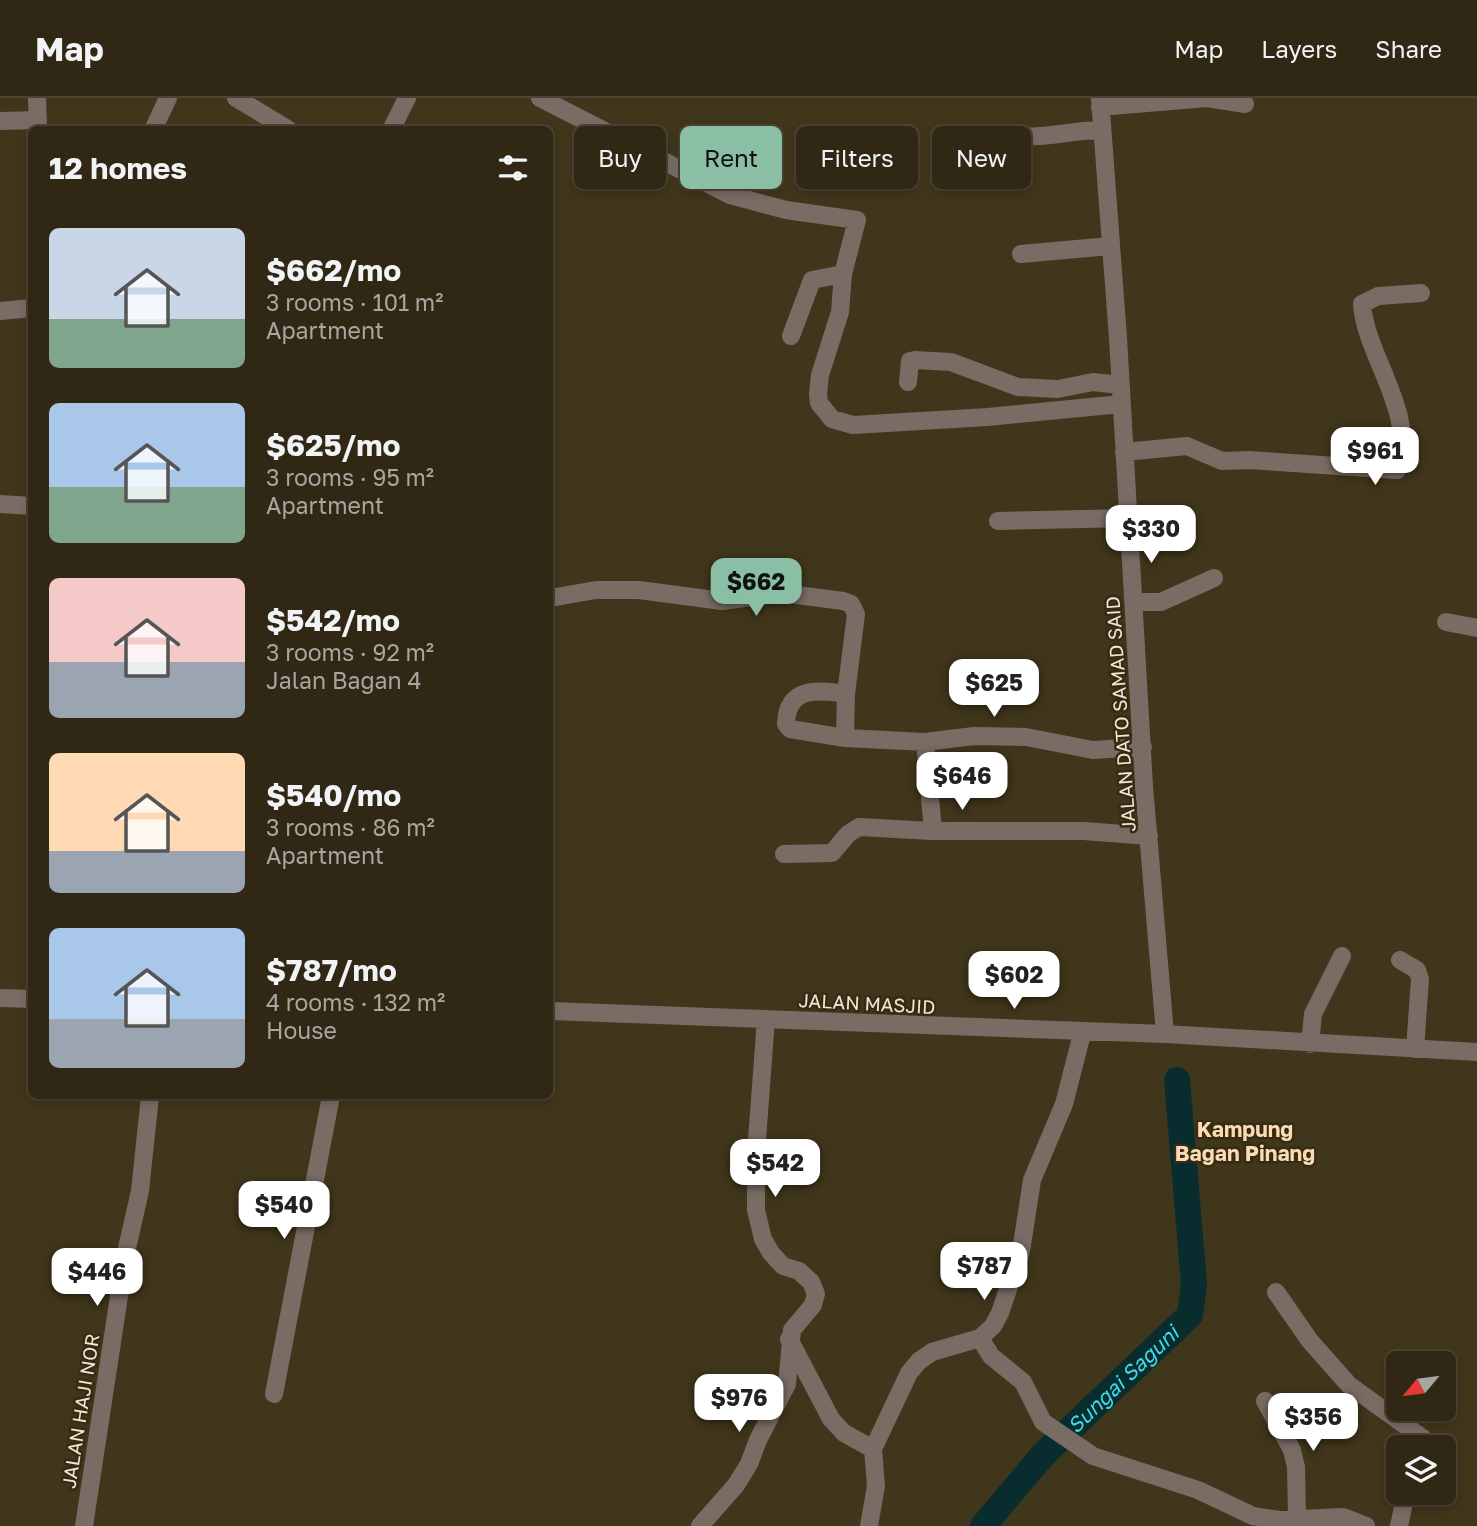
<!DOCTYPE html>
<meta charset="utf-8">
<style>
body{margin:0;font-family:"Golos Text",sans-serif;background:#38301d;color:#f1f3f6;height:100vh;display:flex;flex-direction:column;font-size:26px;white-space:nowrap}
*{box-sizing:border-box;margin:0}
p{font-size:23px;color:#a8a6a0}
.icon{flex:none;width:38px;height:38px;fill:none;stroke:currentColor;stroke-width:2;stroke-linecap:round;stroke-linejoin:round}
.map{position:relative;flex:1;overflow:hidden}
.side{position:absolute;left:28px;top:28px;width:525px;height:973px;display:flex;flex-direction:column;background:#302814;border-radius:10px;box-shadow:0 4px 10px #0003,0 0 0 2px #4b4434}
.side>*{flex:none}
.hud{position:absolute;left:574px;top:28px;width:665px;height:63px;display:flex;gap:14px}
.needle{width:46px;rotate:241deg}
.tools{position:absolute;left:1386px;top:1253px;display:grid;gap:14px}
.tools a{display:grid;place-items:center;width:70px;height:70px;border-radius:10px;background:#302814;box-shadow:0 4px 10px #0003,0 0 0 2px #4b4434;font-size:35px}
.price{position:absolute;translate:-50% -60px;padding:0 16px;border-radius:14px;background:#fff;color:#222;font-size:23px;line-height:46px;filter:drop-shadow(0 2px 4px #0008)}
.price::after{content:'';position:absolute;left:50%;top:42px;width:21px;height:16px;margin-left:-10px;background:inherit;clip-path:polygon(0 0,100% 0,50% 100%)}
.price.current{background:#8abfa5;color:#111}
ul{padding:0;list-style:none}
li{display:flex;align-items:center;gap:21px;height:175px;padding:0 21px}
li span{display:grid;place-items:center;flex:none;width:196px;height:140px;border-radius:10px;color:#555}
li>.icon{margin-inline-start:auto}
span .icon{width:84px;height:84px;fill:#fffc;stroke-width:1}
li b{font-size:30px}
h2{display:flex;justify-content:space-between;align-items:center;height:84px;padding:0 21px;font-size:30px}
.pill{padding:0 24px;border-radius:10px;background:#302814;box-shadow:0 4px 10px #0003,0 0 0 2px #4b4434;font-size:24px;line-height:63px}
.pill.current{background:#8abfa5;color:#111}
header{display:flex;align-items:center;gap:42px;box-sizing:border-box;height:98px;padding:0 35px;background:#302814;border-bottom:2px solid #4b4434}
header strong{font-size:33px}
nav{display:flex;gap:38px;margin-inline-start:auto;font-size:24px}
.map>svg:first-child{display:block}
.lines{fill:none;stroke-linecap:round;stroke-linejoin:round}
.river{stroke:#092c2f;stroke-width:26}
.minor{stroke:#796c65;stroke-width:18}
.labels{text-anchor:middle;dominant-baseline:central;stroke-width:5;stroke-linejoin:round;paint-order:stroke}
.street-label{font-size:19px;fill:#eee8d8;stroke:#362c11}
.neighbourhood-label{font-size:21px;font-weight:bold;fill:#fbdbb6;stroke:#362c11}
.water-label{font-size:21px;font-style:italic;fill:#3dddea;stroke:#362c11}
</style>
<header>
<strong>Map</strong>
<nav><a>Map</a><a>Layers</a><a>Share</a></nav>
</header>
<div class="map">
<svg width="1477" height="1428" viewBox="0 0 1477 1428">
<rect width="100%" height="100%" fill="#40361b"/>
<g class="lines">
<path class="river" id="s1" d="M983,1428l60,-71 147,-140 4,-31 -17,-204"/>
<path class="minor" d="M37,0l1,32
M236,0l53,32
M540,0l190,97 56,15 71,10 -14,54 -3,38 -20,63 -2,19 1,9 13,16 21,6 135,-8 133,-13
M1100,0l18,240 26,448 21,248
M1207,0l38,6
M1100,9l106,-9
M0,23l38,-1
M153,32l15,-32
M391,32l16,-32
M1016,38c29,3 56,-6 85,-6
M1021,156l89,-8
M0,213l32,-3
M791,238l21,-56 31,-6
M908,284l2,-21 5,-1 36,2 67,25 40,2 35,-7 27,3
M1124,354l63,-6 35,15 27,-1 148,10c21,-57 -31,-112 -35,-166l16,-8 43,-3
M0,406l32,2
M998,423l131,-3
M550,500l46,-8h43l83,11 60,-8 61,8 8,3 5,10 -10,80 -1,44
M1134,504h27l53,-24
M1446,524l31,6
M846,596c-29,-5 -59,-7 -60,30l4,5 55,9 80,4 49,-6 52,1 67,13 50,-3
M925,644l8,89
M784,756l48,-1 16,-19 11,-7 73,4h152l65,5
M1400,862l17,10 3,9 -5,70
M0,900l32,1
M550,913l615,23 312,18
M1310,946l3,-30 29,-58
M1276,1194l34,49 39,44 75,54 3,8
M980,1240l11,18 32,26 20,40 50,34 105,34 55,26 27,4 63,-3 23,9
M789,1241l42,80 13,14 29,16
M274,1296l57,-298
M1265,1303l27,49 4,17 1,51 12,4
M84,1428l41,-269 15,-66 10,-95
M700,1428l36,-41 13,-21 9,-24 29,-56 5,-54 21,-25 3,-11 -5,-12 -12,-11 -16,-5 -12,-13 -8,-14 -7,-29v-57l10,-134
M869,1428l7,-40 -3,-37 36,-76 10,-12 13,-9 48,-14 13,-12 7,-13 21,-62 11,-71 32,-76 18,-70
M1399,1428l7,-33"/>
</g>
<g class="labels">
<g class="street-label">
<text transform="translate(1120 616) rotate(-94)">JALAN DATO SAMAD SAID</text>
<text transform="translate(867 905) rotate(3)">JALAN MASJID</text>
<text transform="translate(80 1313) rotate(-81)">JALAN HAJI NOR</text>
</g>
<g class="neighbourhood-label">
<text x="1245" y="1031">Kampung<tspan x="1245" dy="24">Bagan Pinang</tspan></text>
</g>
<g class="water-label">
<text stroke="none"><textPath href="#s1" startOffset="203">Sungai Saguni</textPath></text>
</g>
</g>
</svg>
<div class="tools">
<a><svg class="needle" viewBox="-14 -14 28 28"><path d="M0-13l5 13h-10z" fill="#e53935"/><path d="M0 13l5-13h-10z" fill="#a8a6a0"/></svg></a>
<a><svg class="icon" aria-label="layers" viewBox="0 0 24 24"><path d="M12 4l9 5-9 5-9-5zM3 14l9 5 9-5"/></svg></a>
</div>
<b class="price" style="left:1375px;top:389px">$961</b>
<b class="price" style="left:1151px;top:467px">$330</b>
<b class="price current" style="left:756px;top:520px">$662</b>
<b class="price" style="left:994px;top:621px">$625</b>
<b class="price" style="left:962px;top:714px">$646</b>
<b class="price" style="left:1014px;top:913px">$602</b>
<b class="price" style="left:775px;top:1101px">$542</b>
<b class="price" style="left:284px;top:1143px">$540</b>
<b class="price" style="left:984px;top:1204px">$787</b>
<b class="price" style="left:97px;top:1210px">$446</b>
<b class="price" style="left:739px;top:1336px">$976</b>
<b class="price" style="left:1313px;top:1355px">$356</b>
<div class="hud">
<a class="pill">Buy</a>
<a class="pill current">Rent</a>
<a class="pill">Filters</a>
<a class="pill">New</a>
</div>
<section class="side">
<h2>12 homes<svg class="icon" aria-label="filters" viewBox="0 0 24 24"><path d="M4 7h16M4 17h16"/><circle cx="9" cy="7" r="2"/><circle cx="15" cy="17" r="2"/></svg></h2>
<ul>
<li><span style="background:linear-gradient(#c9d6e8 65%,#7fa58c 0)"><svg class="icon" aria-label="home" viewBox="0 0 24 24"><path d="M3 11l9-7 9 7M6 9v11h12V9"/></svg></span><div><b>$662/mo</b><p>3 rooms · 101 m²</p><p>Apartment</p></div></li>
<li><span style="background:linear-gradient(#a9c7e8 60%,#7fa58c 0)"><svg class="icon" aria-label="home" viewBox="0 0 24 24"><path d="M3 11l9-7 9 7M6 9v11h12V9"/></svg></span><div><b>$625/mo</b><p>3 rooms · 95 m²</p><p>Apartment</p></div></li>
<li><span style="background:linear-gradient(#f6c9c9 60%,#9aa5b1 0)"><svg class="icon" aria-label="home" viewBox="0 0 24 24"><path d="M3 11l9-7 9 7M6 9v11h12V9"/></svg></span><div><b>$542/mo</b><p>3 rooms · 92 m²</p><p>Jalan Bagan 4</p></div></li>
<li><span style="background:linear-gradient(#ffd9b3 70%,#9aa5b1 0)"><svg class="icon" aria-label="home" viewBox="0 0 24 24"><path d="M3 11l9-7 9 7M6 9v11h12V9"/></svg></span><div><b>$540/mo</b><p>3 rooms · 86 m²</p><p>Apartment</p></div></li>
<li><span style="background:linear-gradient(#a9c7e8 65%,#9aa5b1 0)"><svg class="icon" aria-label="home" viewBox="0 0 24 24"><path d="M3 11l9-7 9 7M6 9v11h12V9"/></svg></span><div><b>$787/mo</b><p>4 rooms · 132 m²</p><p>House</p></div></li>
</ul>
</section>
</div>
